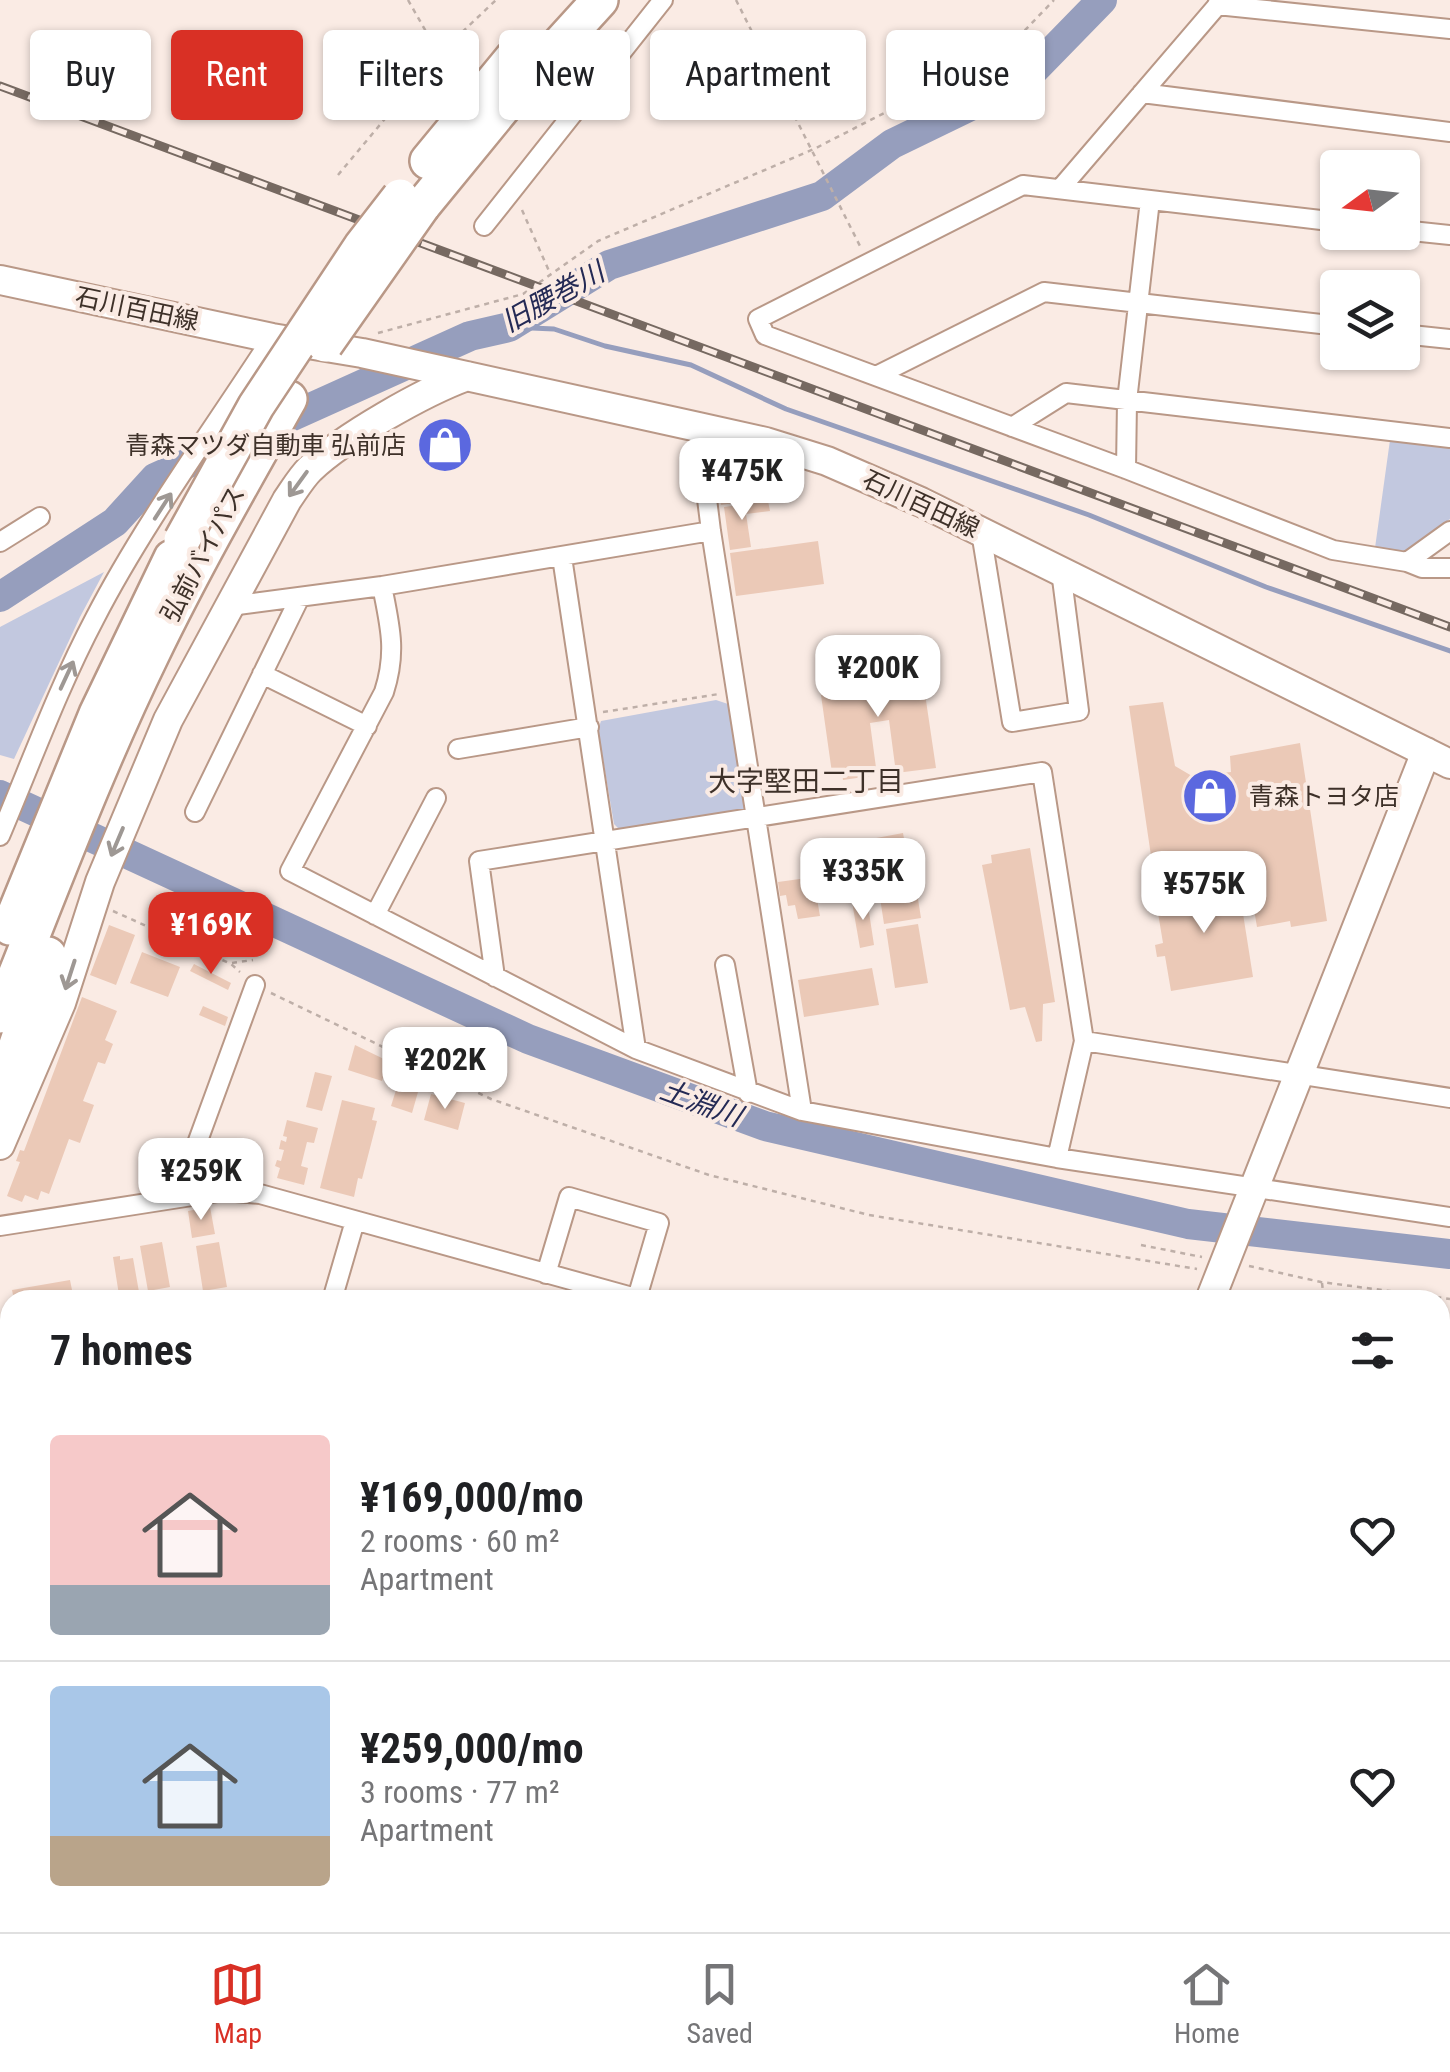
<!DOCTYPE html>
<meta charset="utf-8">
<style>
body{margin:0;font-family:"Roboto Condensed","Noto Sans JP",sans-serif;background:#f6f6f6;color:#202124;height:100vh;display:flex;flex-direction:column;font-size:38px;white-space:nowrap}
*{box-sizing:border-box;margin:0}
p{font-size:32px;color:#757577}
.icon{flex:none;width:55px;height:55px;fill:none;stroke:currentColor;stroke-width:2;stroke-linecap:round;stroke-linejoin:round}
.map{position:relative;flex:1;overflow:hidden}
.details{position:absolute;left:0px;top:1290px;width:1450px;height:642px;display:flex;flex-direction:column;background:#fff;border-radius:30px 30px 0 0;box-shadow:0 2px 8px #0004}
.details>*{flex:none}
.hud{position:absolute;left:30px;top:30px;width:1390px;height:90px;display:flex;gap:20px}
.needle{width:65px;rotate:255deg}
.tools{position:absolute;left:1320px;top:150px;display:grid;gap:20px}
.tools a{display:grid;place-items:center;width:100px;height:100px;border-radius:10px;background:#fff;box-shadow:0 2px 8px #0004;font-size:50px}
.price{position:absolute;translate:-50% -85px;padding:0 22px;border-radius:20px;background:#fff;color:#222;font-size:32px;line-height:65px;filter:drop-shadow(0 2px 5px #0008)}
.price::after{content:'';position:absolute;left:50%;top:60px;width:30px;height:22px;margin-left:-15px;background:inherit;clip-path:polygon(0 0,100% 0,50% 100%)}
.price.on{background:#d93025;color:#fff}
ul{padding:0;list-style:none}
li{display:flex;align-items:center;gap:30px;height:250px;padding:0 50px}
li+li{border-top:2px solid #e0e0e0}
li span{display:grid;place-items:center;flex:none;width:280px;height:200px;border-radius:10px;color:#555}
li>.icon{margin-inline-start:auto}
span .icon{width:120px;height:120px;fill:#fffc;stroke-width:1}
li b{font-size:42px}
h2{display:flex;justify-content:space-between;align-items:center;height:120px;padding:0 50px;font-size:42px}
.pill{padding:0 35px;border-radius:10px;background:#fff;box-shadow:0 2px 8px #0004;font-size:35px;line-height:90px}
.pill.on{background:#d93025;color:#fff}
.menu{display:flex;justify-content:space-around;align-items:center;height:140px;border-top:2px solid #e0e0e0;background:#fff;font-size:28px;color:#757577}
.menu a{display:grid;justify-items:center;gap:5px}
.menu .on{color:#d93025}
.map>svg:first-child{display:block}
.green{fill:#c2c8df}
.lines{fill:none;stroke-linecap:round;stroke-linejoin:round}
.stream{stroke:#969ebd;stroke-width:5}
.river{stroke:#969ebd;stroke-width:30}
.building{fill:#ebc9b7}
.street-casing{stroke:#b99887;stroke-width:22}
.secondary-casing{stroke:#b99887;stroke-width:32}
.highway-casing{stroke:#b99887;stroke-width:40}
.path{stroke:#beafa8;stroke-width:2.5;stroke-dasharray:5 5;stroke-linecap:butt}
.street{stroke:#fff;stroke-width:18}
.secondary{stroke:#fff;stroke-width:28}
.highway{stroke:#fff;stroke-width:35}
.rail-casing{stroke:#766961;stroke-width:9}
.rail{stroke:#faebe4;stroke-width:5;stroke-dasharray:15;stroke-linecap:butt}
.highway-bridge-casing{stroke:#b99887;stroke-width:40;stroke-linecap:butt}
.highway-bridge{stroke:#fff;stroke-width:35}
.oneway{stroke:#9e9894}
.labels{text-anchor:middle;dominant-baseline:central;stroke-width:8;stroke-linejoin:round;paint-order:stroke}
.street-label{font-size:25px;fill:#3e3129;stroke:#faebe4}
.poi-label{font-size:25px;fill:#3e3129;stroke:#faebe4;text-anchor:end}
.water-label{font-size:28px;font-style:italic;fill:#242a55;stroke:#faebe4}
.neighbourhood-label{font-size:28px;fill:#3e3129;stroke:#faebe4}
</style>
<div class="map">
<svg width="1450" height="1932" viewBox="0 0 1450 1932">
<rect width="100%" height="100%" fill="#faebe4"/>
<path class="green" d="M1390,440l60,7v72l-43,32 -32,-3z
M104,572l-24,45 -66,142 -14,-4v-128z
M716,700l15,5 17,98 -5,8 -122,20 -7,-7 -16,-94 3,-9z
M1440,1305l6,1 4,25v98l-10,2z"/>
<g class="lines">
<path class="stream" d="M509,327l45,2 51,17 86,19 95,44 303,106 177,72 184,64"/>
<path class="river" d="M0,597l115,-75 40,-44 315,-142 39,-9 100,-62 213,-69 70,-52 132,-64 78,-80
M0,795l528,244 237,87 423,98 262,30"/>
</g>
<path class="building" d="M742,462l22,11 3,25 -46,7 -5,-40z
M768,501l2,10 -24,3 5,33 -21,3 -6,-43z
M818,541l6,43 -88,12 -6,-43z
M927,665l3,21 -6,1 12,81 -40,5 -7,-53 -19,3 7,52 -34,5 -1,-9 -10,2 -13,-92z
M1163,702l12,64 17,10 39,-4 -1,-16 70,-13 27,178 -36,6 -1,-6 -33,6 -10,-59 -92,15 -26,-177z
M903,833l5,28h4l9,57 -37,6 -13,-85z
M1030,848l25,154 -12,2 -1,37 -6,1 -11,-35 -15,3 -28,-145 10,-2 -1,-8z
M863,870l4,24 -12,2 -4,-24z
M807,878l2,16 7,-1 4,23 -22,3 -3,-14 -7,1 -2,-11 -6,1 -2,-14z
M1238,882l15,95 -82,14 -6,-35 -8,1 -2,-12 8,-2 -8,-48z
M867,899l7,46 -14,3 -8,-46z
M918,924l10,59 -33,5 -9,-59z
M109,925l26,10 -19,50 -26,-10z
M142,952l38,15 -12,30 -38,-14z
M194,964l37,19 -3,7 -38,-19z
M872,968l7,37 -75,12 -6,-37z
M82,997l35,14 -12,29 8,4 -8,20 -7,-2 -15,39 11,4 -14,38 -11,-4 -20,55 -8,-3 -3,9 -13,-5 -3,7 -15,-6 13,-34 -4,-1 4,-11 4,1z
M203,1006l25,11 -3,9 -26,-11z
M355,1045l33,16 -6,20 -34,-11z
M402,1071l20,7 -10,35 -21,-7z
M315,1072l17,4 -10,35 -16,-4z
M431,1094l34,9 -7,27 -34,-10z
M342,1100l33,8 -3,12 5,1 -15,58 -4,-1 -4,19 -34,-9z
M287,1120l31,8 -4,15 -7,-1 -6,24 7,2 -4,17 -27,-7 3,-10 -5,-2 2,-6 4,1 3,-11 -5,-1 2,-9 5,2 1,-5 -4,-1z
M210,1207l5,27 -23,4 -4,-27z
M162,1242l8,45 -22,4 -8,-45z
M219,1242l8,45 -24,4 -7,-45z
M120,1256v4l13,-2 6,34 -20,3 -6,-38z
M70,1280l4,20h-60l-2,-10z
M10,1317v43l-10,2v-43z
M10,1730v72l-10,1v-71z
M10,1846v54l-9,1 -1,-53z
M150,1922h66l1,10h-10l-2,-7 -15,2 1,5h-40z
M220,1922h84l2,10h-31l-1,-6 -19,3 1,3h-35z
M671,1922h95v10h-95z
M889,1922h50l-2,10h-18z
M1049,1922h55l-2,10h-54z"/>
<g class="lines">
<g class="street-casing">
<path id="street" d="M1217,5l233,24
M1142,93l308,39
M1060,189l162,-189
M1338,222l-315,-37 -265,134 7,16 361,134 207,81 74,12 43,-31
M484,226l179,-226
M1402,230l48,5
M1402,334l48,5
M876,376l168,-84 294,34
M698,427l13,104 91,580
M1012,427l54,-34 384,45
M1126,469l1,-68 23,-201
M981,532l31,190 67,-11 -18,-140
M0,542l40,-25
M562,557l74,492
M1407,562l15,6h28
M382,586c8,40 15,66 2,106l-94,179 346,178 166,62 255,47 393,59
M230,606l152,-20 329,-55
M262,674l105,52
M458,749l131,-22
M195,812l105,-215
M0,836c31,-73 58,-148 95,-218 49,-95 119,-190 177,-280
M375,915l61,-117
M725,965l23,128
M495,977l-16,-116 563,-89 42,269 -27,117
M1084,1041l366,57
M177,1198l78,-213
M0,1226l224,-35 36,3 383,106
M546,1274l23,-77 90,26 -22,75
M332,1300l23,-79
M1440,1436l10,-1
M1440,1518l10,64
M1440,1649l10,2
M1440,1754l10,3
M0,1829l10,-2
M1231,1922l2,10"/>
</g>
<g class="secondary-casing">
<path id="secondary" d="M0,280l272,58 90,15 336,74 68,15 61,19 94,41 529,262
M0,1145l61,-142 39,-121 68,-162 119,-220c7,-10 14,-22 23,-31 34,-32 113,-77 157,-93
M1210,1300l216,-548
M0,1513l10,3
M0,1540l10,2
M362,1922l2,10
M1326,1922l33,10
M1418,1922l32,10
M966,1932l3,-10"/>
</g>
<g class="highway-casing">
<path id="highway" d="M428,161l85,-103
M422,206l86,-105 92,-101
M10,927l87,-213 75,-156
M0,1015c49,-121 94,-243 151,-360 42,-87 90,-171 138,-256
M0,1094l48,-139"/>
</g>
<path class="path" d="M408,0l44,77
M736,0l125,248
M338,175l101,-121 57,-54
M522,210l27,61
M378,333l145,-39 75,-53 216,-92 191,-98 49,-51
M603,712l116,-18
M113,911l118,53 9,8
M232,963l21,-3
M271,993l220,106 218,76 160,40 328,54
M1141,1245l61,12
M1249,1266l72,16 129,17
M1322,1283l2,17"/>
<use href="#street" class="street"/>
<use href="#secondary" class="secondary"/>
<use href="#highway" class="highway"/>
<g class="rail-casing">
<path id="rail" d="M0,86l1450,541"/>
</g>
<use href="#rail" class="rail"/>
<g class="highway-bridge-casing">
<path id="highway-bridge" d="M325,344l97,-138
M182,540l74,-134 106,-160 38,-49"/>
</g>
<use href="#highway-bridge" class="highway-bridge"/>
</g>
<defs><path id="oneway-shaft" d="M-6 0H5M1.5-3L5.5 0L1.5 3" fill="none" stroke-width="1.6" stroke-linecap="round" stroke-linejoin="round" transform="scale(2.5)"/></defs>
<g class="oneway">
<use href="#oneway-shaft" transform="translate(298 484) rotate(126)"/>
<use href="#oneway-shaft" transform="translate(163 506) rotate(-57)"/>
<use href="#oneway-shaft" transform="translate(67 675) rotate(-65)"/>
<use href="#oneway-shaft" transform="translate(117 842) rotate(113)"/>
<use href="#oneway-shaft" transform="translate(70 975) rotate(108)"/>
</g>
<defs>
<g id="shop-disc" transform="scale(2.875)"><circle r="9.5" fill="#5b68df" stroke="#faebe4"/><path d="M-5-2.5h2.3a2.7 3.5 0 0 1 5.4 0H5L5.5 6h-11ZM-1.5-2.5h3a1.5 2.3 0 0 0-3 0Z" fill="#fff"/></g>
</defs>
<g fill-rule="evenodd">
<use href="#shop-disc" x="445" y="445"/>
<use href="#shop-disc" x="1210" y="796"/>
</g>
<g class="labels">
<g class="street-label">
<text transform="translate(137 309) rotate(12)">石川百田線</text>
<text transform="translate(921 504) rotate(25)">石川百田線</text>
<text transform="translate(203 554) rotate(-62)">弘前バイパス</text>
</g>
<g class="poi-label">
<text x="406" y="445">青森マツダ自動車 弘前店</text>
<text x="1249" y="796" text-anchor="start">青森トヨタ店</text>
</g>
<g class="water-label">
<text transform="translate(553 297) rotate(-29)">旧腰巻川</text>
<text transform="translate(701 1103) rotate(20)">土淵川</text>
</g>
<g class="neighbourhood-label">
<text x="806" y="781">大字堅田二丁目</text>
</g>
</g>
</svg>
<div class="tools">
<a><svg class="needle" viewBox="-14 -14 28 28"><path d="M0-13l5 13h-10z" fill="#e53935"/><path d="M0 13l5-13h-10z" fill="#757577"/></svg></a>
<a><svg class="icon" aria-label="layers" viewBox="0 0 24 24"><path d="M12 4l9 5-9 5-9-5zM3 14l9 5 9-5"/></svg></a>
</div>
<b class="price" style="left:742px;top:523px">¥475K</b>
<b class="price" style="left:878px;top:720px">¥200K</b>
<b class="price" style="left:863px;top:923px">¥335K</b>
<b class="price" style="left:1204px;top:936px">¥575K</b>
<b class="price on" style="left:211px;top:977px">¥169K</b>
<b class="price" style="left:445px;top:1112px">¥202K</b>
<b class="price" style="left:201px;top:1223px">¥259K</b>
<div class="hud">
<a class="pill">Buy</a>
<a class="pill on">Rent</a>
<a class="pill">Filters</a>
<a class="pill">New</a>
<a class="pill">Apartment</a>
<a class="pill">House</a>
</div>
<section class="details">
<h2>7 homes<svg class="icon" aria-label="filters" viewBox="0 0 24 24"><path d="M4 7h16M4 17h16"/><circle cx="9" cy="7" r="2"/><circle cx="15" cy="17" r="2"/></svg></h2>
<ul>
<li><span style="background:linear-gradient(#f6c9c9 75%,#9aa5b1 0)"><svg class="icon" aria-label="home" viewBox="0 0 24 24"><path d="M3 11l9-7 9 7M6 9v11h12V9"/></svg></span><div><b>¥169,000/mo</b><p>2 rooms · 60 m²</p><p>Apartment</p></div><svg class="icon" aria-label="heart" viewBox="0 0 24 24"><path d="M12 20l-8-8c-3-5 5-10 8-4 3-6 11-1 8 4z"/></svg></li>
<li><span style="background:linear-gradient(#a9c7e8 75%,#b9a48a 0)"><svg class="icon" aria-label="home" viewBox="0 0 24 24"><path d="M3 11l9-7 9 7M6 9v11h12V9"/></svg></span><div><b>¥259,000/mo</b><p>3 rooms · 77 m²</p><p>Apartment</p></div><svg class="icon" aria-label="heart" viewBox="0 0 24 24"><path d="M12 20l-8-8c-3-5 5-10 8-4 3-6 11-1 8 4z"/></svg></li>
</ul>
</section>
</div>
<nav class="menu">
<a class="on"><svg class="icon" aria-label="map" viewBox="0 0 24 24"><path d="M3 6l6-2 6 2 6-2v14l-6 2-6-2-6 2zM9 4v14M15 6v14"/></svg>Map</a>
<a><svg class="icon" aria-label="saved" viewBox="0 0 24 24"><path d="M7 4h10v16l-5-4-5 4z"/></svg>Saved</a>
<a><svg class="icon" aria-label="home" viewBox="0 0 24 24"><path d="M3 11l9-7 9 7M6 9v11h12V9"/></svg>Home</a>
</nav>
